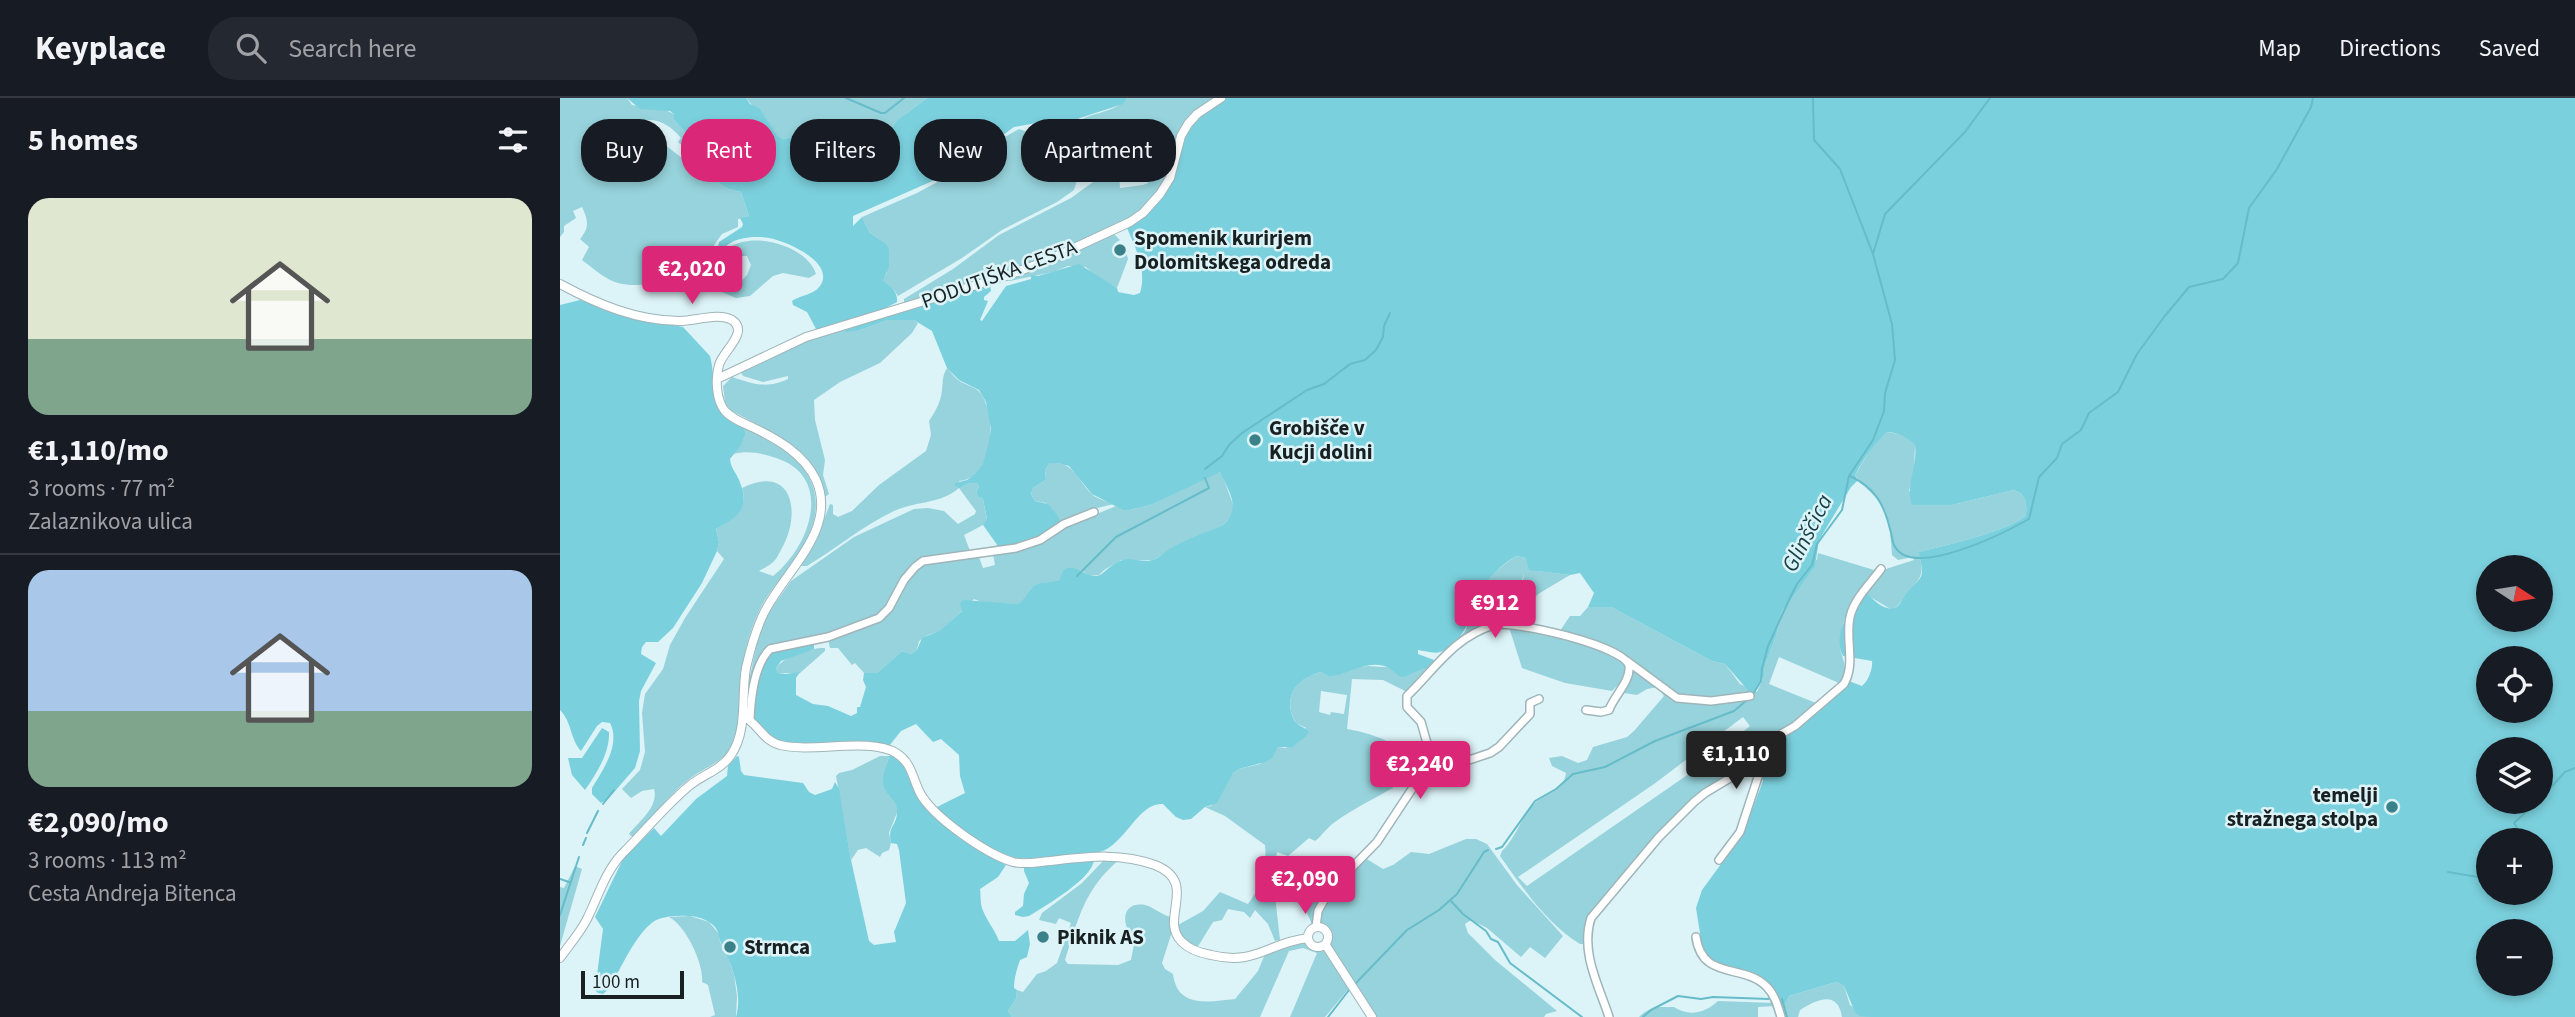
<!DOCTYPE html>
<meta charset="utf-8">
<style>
body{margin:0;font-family:"Source Sans 3",sans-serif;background:#242831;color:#f1f3f6;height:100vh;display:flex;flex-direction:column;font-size:26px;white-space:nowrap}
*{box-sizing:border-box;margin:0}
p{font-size:23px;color:#9ea1a6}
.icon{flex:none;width:38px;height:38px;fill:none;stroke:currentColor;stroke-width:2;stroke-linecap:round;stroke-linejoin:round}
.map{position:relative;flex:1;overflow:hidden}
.details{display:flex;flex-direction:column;background:#171b24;width:560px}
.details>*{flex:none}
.top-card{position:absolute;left:21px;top:21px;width:665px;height:63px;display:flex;gap:14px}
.needle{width:46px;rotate:102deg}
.controls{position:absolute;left:1916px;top:457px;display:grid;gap:14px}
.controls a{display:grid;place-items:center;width:77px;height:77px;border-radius:50%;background:#171b24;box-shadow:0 4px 10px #0003;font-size:35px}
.scale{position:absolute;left:21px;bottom:18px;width:103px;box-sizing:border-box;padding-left:7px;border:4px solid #182021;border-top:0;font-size:19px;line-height:24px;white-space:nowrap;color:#182021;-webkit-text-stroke:5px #dcf3f7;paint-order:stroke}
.price{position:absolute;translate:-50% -60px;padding:0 16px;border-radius:7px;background:#db2777;color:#fff;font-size:23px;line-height:46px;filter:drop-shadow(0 2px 4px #0008)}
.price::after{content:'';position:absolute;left:50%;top:42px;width:21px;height:16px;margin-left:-10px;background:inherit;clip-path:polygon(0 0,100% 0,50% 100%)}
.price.on{background:#222;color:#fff}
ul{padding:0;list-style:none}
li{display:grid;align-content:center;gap:14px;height:371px;padding:0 28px}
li+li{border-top:2px solid #363941}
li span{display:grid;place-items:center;height:217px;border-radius:21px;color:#555}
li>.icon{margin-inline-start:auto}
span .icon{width:126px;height:126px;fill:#fffc;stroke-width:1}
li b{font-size:30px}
h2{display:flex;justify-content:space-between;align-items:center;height:84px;padding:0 28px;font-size:30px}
.pill{padding:0 24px;border-radius:28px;background:#171b24;box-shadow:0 4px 10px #0003;font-size:24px;line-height:63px}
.pill.on{background:#db2777;color:#fff}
header{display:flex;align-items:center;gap:42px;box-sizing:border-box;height:98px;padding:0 35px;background:#171b24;border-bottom:2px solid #363941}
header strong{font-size:33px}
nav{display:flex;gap:38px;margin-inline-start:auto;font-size:24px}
.search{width:490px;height:63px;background:#242831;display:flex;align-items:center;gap:18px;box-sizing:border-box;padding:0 24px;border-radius:28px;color:#9ea1a6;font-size:26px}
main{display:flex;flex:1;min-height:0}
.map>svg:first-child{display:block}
.green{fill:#97d3dc;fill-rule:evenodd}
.forest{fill:#7bd0dd;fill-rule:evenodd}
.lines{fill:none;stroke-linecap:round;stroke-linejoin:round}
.stream{stroke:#66bcc8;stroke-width:2}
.minor-casing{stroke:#9fb5b9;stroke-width:10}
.tertiary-casing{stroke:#9fb5b9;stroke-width:10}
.minor{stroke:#fff;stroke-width:7}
.tertiary{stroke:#fff;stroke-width:8}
.poi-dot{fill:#3a818a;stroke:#dcf3f7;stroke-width:2.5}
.labels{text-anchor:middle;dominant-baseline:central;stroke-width:5;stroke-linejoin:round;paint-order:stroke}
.poi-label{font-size:21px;font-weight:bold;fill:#182021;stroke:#dcf3f7;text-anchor:start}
.street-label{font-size:21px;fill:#182021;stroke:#dcf3f7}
.water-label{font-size:23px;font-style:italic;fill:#153e44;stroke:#dcf3f7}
</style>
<header>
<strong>Keyplace</strong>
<div class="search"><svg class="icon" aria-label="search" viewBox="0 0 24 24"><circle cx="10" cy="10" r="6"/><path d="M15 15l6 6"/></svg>Search here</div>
<nav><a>Map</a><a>Directions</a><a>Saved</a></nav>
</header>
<main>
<section class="details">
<h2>5 homes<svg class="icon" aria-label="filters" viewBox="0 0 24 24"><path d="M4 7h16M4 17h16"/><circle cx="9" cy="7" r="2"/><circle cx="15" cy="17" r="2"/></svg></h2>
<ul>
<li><span style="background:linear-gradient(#dfe7d0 65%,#7fa58c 0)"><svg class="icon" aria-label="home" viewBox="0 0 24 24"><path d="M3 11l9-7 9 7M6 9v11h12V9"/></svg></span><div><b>€1,110/mo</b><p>3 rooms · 77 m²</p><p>Zalaznikova ulica</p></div></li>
<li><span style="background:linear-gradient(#a9c7e8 65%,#7fa58c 0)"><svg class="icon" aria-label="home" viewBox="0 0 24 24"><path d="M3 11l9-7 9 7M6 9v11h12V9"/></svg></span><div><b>€2,090/mo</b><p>3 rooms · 113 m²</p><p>Cesta Andreja Bitenca</p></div></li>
</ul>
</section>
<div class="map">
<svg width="2015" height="919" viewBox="0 0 2015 919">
<rect width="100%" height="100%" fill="#dcf3f7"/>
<path class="green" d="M0,0h67l5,7 31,4 11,5v6l25,28 18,34 11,7 13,3 8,24 -11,3v8l-16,7 -8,11c0,16 4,40 23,41l10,-11 4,-10 -4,-9h-17l-2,-2 2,-7c25,-16 77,-1 86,27l-7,4 -26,-5 -10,3 -23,20 -14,2 -38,-16 -1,-5c-13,-9 -20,-8 -18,-25h-6l-2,6 -16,3 -8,7 2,16c-34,4 -41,-4 -67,-24l7,-13 -9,-8c10,-12 8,-19 2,-32l-9,4 3,7 -12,8v6l-4,5zM86,22c15,-1 26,7 35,18l-3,4 13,12 -5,7 -46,-35z
M186,0h181l-21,16 -18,20 -29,2 -44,-4 -32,7 -6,-4z
M567,0h89l-54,87 -25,29 -13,8 -70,32 -50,20 -100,30v-5l49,-30 46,-34 72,-37 36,-26 12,2 1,14 23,-3 5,-2 5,-16 -3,-20 6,1 2,-10 -5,-1 -5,2 -17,-8 -4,2 -14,-3 -19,1 -13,9 -1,9 4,3 -2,13c-7,-5 -5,-11 -8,-19 -13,-38 37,-26 53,-48z
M459,31l11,4 14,1 4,-4 12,2 10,13 7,35 -3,10 -17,12 -55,28 -40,28 -64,38 -4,-6 -12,-9 5,-8 -7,-33 -10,-7 -8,-16 55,-24 39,-21 5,-2 9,6v-11l33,-27z
M553,135l7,7 -6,4 4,10 8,-3 2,8 -11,29 -23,-13 -8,-8 -18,-1 -15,6 -43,9 -4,-2z
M328,222h26l4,3 -6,10 -32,30 -40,19 -26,18 1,20 10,40 -2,15 6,19 -4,3c-9,-48 -56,-66 -95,-87l-5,-8 -2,-16 9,-9c21,7 35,12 56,2v-3l-25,6 -20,-6 -3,-5 54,-25 50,-19 16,3z
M387,270c4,4 7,9 11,12 8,6 18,6 23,14 16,23 14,84 -22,87l1,7 9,-5h8l2,4 -3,5 2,5 5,2 4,21 -4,5 -19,10 6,16 34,-7 1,5 -83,11 -34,47 -17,13 -16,3 -18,9 -55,11 -31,47h-4l12,-56 10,-22 22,-31 63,-44 60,-28 14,-1 16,3 14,13 17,-10 1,-3 -17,-23c-18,16 -43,13 -65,23 -32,15 -57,37 -87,55h-6l17,-31 12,-31 3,1v9l5,3 14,-6 27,-26 47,-34 5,-16 -2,-14c6,-9 12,-19 13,-31 1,-10 0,-13 5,-22z
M184,329c11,5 23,10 34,16 12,8 21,18 29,31 28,47 -17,89 -42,126 -8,13 -14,29 -18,44 -9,31 -2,84 -20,109 -10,12 -27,17 -39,27 -21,16 -36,39 -54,58l-5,-4c10,-13 30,-27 25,-45l-12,2 -11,7 -9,-9 18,-19 5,-18 -3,-39 3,-19 18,-25 7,-24 15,-27 39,-59 -7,-8 2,-9 -3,-13c17,-9 33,-19 26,-41 50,-25 60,24 40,60 -3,5 -5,11 -9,14 -4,4 -9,6 -14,9l14,5c37,-29 62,-99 3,-118 -15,-5 -28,-8 -43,-4l8,-10z
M1327,334l17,3 11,10 -1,28 -5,18 43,14 62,-15c12,4 13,13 12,25 -13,15 -86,32 -108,37 7,22 4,25 -11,41 -6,6 -7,13 -15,17l-25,-15c-5,4 -13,9 -17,14 -7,8 -12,33 -9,43 3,11 8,20 -2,31l-60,-26 -10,27 47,19 -12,12 -37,27 -9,-8 -20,18 10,12 -45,27 -113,124 -5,10 -2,19h-3c-33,-20 -58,-57 -80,-88l2,-5c13,-12 19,-33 31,-46 12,-13 31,-13 33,-32l-14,-7 -3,-8 13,-2 16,7 9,-3 6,-13 34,-10 7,-6 30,-35 -6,-9 -11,2 -10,6 -13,-2 -1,-3 13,-26 -23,-15 -55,-15 12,-18h10l8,-9h23l101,54 13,3 15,20 17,8 7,-16 1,-11 11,-29 6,-25 35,-52 1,-6 56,17 -3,15 15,-16 28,-9 -1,-3 -15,3 -6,-5c-1,-15 -2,-38 -11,-51 -8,-12 -19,-18 -26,-29l18,-30zM1183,619l7,9 -44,36 -179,124 -9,-9 136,-93z
M490,365c25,-2 27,18 43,32 6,5 14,6 21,9l-21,5 -32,16 -15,-22 -11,-2 -4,-7 2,-6 13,-8 -1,-10z
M661,374l13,35v6l-11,12 -40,18 -30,17h-32l-17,10 -5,5c-7,1 -12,1 -17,-5l-25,12h-11l-15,7 -7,12 -6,3 -34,-1 -10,-4 -32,31 -14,5 -9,6 -2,9 -6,4 -9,-3 -25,22h-13l-9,-10 -3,2 -14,-17h-8l-2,-9 53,-20 22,-36 21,-21 55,-5 4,11 12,-3 -2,-11 65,-24 58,-24 9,5 26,-6 64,-32z
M956,458l10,2 12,13 32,4 -32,19 -16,17 -3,-1 5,-37 -12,43 -4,3 -13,3 -38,19 9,-11 2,-10 17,-36 9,-12z
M949,529l63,12 29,9 25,16 -3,16 -11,11 -47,-8 -43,-15z
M265,550v3l-25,22h-22l-2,-5c9,-12 33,-20 49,-20z
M808,568l62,4 -21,21h-4l-22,-11 -31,-1 -5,50c32,5 57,20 86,36l-1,5 -31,-4 -13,4 5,18c-20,11 -40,21 -58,34 -8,5 -13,14 -20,19l-6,-3 -21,18 -11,-4 -4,26 7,62 -5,1 -7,-17 -13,-14 -5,8 -6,-6 -16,-3 -6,11 -9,2 -16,26c-9,-6 -18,-11 -19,-23l25,-14 17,-19 28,12c14,-18 19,-37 17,-59l-40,-29 -20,-9 6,-1 22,-33 6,-4 21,-5 18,-17 8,1 20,-20 -10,-5c-15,-24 1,-46 25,-51l8,5c15,-2 25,-10 39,-11zM761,593l26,4 -3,19 -13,-2 -1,3 -11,-3z
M320,658h9l-6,24 1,8 11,12 3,10 -9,23 2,10 -2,7 -7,3 -2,4 -14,-9 -8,2 -7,10 -15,-84 3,-3 13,-3z
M906,741h10l11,5 30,41 46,51 -18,22 -15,-11 -9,10 -34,-29 -16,-8 -6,4 3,9 27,27 62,51 -11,3 -2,3h-169l-30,-50 -17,-23 2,-12 -12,-8c2,-29 28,-47 47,-66l18,11 10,-4 18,-13 18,2z
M765,758l17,18c-16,15 -26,28 -28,50h-2l-8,-17 3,-30 6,-3z
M545,761l14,1c-34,28 -41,59 -54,100l3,4 50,1 13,-5 4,-21c-14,-12 -15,-38 10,-34 9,2 16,10 26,12v18l-9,28 3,6 8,5c4,34 35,28 62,25l23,-28 7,-17 11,-5 31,-7 3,4 16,6 24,35 -25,30h-35l27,-64 -14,-5 -14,3 -29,66h-248l-4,-6 8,-12 1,-9 6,2 14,-18 9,-3 11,-8 14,-40 -12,-5 -3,6 -17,-4 3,-7 40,-30z
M15,768l7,3 -22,77v-59l4,1z
M130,818l19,6 10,12 1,8 7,12 7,21 3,21 -1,21h-26l5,-2 -7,-30 -6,-3c2,-19 -17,-57 -33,-65z
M1276,884l8,4 6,19 21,12h-29c-4,-27 -25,-18 -42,-7l-2,7h-14l-2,-5 7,-16z
M1158,903l56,2 1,3 -17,1v10h-119c12,-12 21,-10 35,-10 15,10 31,6 44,-6z"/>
<path class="forest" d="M67,0h119l4,6 9,4 18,27 6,4 32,-7 44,4 29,-2 10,-14 29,-22h200l-4,6 -43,14 -14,8 -30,-3 -22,4 -45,33 -32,19 -84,37v10l9,-9 8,16 16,11 3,6v17l-6,14c8,6 15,10 14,21l-17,9 -58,18h-6l-9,-17 -14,-7 -1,-4c8,-6 22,-6 28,-15 16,-23 -33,-45 -51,-48 -12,-2 -27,-1 -37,4 -6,3 -8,7 -12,11l-3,-1 2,-10 23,-15 1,-3 -3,-6 9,-2 -8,-24 -13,-3 -11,-7 -18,-34 -25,-28v-6l-4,-3 -30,-2z
M665,0h1350v919h-704l-12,-1 -4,-4 -11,-26 -8,-4 -47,14 -7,16 -18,-32 -53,-19 -8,-9 -7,-44 6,-18 41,-56 20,-53v-19l8,-18 65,-55 3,-6 10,-2 13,5c6,-5 11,-17 10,-25l-29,-5c-12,-21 10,-52 21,-68 4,8 20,24 31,20 5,-2 6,-8 10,-13 15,-19 22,-14 13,-43 22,-5 95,-22 108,-37 1,-12 0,-21 -12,-25l-62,15h-40c-7,-19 6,-39 3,-60 -10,-9 -15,-12 -28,-13 -14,13 -23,26 -32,43l3,5 -7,7 -32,53 -4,26 -33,45 -6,25 -11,29 -1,11 -11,20 -28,-32 -13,-3 -101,-54h-23l6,-14 -14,-20 -10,2 -41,-5 -3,-12 -10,-2c-11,7 -22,15 -29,26 -15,21 -19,62 -47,70 -6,2 -15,-1 -22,-2v4l16,6 -4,10c-13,-3 -18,6 -29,7 -6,-3 -9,-8 -14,-10 -20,-8 -39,8 -58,10l-8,-5c-21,5 -38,22 -28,46 3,8 11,8 16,14 -4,7 -11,9 -16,15h-15l-6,11 -7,4 -26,7 -6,4 -16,30 -12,4 -14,12 -8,1 -7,-3 -13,-13c-23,-2 -36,35 -58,46 -10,5 -75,9 -89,8 -30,-9 -56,-30 -81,-50l30,-15 -5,-17 -1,-21 -18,-16 -8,3 -17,-18 -15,7 -12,15c-30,0 -88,5 -113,-6 -9,-4 -20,-14 -22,-23 -3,-14 4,-59 18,-66 10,-6 30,-6 42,-8v6l-33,12 -5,7 2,5 8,1 14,-2 -4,6v17l17,9 15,2 23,10 6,-3v-6h3l6,-20 -3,-7 1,-7h13l25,-22 9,3 6,-4 5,-12 19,-8 21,-19 -2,-8 3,-3 55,4c9,-5 10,-16 20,-20 7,-3 15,-1 22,-4 5,-28 28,2 40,-5 9,-6 15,-15 28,-16 9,0 18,4 27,0 7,-3 11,-9 18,-12 16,-9 34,-15 50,-22 19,-17 6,-33 -3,-53l-69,33 -26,6 -33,-17 -23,-28 -11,-3h-8l-5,7 1,10 -13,8 -2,6 4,7 13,3 10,12 3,9 -14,10 -42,14 -1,-4 -6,1 -15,-21 4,-6 -4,-20 -5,-2 -2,-5 3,-5 -2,-4h-8l-9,5 -5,-2v-3l12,-3 9,-7 7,-9 6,-22 2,-13 -5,-27 -7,-12 -20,-10 -12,-12 -15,-37 -18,-11h-26l-28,10 -14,2 -2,-5 146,-42 1,6 -7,6v3l4,1 -8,19 2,1 24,-35 25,-7v-4l7,1 41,-12 38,24 1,4 16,3 6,-2c7,-23 -4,-44 -13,-65 53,-31 35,-63 64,-103 9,-12 23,-18 34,-27zM1928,469h53v53h-53zM1928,560h53v52h-53zM1928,651h53v53h-53zM1928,742h53v52h-53zM1928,833h53v53h-53z
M20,202l44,16 59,11 27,29c9,34 -9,53 34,71l1,7 -4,11 -11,14c1,10 6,13 9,21 12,28 0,37 -23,49l3,13 -2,9 -15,32 -29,45 -15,14h-12l-4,5 -1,7 15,9 -15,28 -2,10 1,50 -5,17 -26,30 -8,5 -9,-9v-6c11,-18 29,-44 18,-65l-8,-1 -5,4 -16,25c-11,-12 -9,-29 -21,-41v-405z
M42,630l7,4c1,20 -12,41 -24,58l-13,-15 -4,-17h14z
M334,657c16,12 14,28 26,41 25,24 56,50 86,69l-8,12 -18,12c1,7 0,12 2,19 3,10 13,22 17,33h16l13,-11 2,14 -3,13 -7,3c-3,9 -6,18 -6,28l3,2 -1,9 -8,12 4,6h-276c7,-23 -4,-52 -14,-72 -4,-7 -2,-13 -8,-19 -9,-9 -23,-11 -35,-10 -8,0 -19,1 -26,6 -18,13 -33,48 -44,67l-6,5 -5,-1 -3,-3 8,-61 -8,-12 28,-58 31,-31 7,8 35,-37 31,-23 1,-10 9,-10 2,1 2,14 3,4 59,8 6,9 6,3 17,-6 3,-7 4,7 12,71 18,81 5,4 22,-3 -2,-10 12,-29 -7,-53 -2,-6 -6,-1c-4,-17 6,-17 6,-31 1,-12 -8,-14 -13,-24 -4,-10 3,-22 5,-32z
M534,761c0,19 -49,47 -65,57l-6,1 -8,-2v-3l8,-6 1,-12 5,-11 -5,-12v-4z"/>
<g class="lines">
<path class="stream" d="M286,0l35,15h4l19,-15
M1313,156l12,-40 80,-82 25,-34
M645,371l17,-13 7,-11 13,-12 65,-43 17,-6 26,-20 15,-4 11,-10 7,-13 1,-11 6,-13
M1290,378c25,12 34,28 40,53 2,5 2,12 4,16 17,36 112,-13 135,-26l10,-42 18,-19 5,-14 19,-14 8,-17 29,-21 19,-38 27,-37 25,-30 34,-8 15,-16 11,-55 28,-39 34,-62 2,-9
M517,478l39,-39 93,-49 -4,-10
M1193,596l8,-13 1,-13 6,-22 21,-46 8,-16 15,-19 5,-21 25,-34 7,-34 24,-36 11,-29 1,-18 10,-33 -3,-36 -19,-70 -33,-85 -26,-29 -1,-42
M1981,700l24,-26 10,-4
M43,706l11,-14
M27,735l11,-22
M1965,742l-11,-17 23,-21
M23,747l3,-7
M936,751l6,-2 33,-46 21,-12 17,-15 32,-7 50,-26 79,-30 13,-11
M1888,774l30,5 10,-4
M0,781l9,3
M891,803l12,13 23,17 5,8 7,3 12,21 72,54
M0,817l19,-58
M795,886l52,-54 32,-20 18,-16 27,-42 4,-2
M1222,901l5,18
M768,919l21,-27
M1083,919l8,-7 27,-14 23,3 12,-2 56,2"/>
<g class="minor-casing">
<path id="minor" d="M1067,563l50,37 34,3 39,-5
M190,621c1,-23 4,-54 20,-70l58,-12 51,-19 10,-10 15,-28 11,-13 8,-6 93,-13 24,-8 24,-16 30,-12
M879,672l-10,-20 -8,-28 -14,-15v-11c28,-27 47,-59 87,-71 19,-5 132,21 135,41 2,15 -15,30 -20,44l-8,2 -15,-2
M1159,762l21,-28 19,-58 -4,-11
M756,829l2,-16 11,-20 48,-49 39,-59 23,-13 51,-17 9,-6 31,-33v-11l9,-4
M1136,839c6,44 48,26 71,50 8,8 11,20 14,30
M1049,919c-10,-31 -29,-65 -18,-99l68,-81 35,-35 11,-9 50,-30 21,-26 19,-11 49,-42c12,-21 1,-44 6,-67 4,-18 20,-33 31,-48"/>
</g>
<g class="tertiary-casing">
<path id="tertiary" d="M0,186c37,20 77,37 120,37 15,0 39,-9 52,-1 18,12 -10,32 -13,45 -4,14 -3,35 6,46 7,8 18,12 27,16 25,12 52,27 64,53 23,52 -36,95 -54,137 -7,16 -12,33 -16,51 -5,28 2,62 -15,87 -10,15 -29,20 -42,31 -24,20 -45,46 -67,68 -17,18 -24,43 -35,65 -7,14 -18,26 -27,39
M157,281l89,-42 200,-61 38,-14 86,-40 13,-9 17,-19 10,-16 11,-42 7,-12 9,-10 24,-16
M183,618c15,7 19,24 37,29 33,8 89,-8 116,8 16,10 16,24 24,40 13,24 66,61 93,69 11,3 25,0 37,-1 36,-4 70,-9 105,4 45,18 3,54 27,77 8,8 18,11 29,13 45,11 56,-12 97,-17
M748 839a10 10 0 1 1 20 0a10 10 0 1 1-20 0Z
M765,846l47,73"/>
</g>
<use href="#minor" class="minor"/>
<use href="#tertiary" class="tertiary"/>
</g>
<g class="poi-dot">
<circle cx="560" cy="152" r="7"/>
<circle cx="695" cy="342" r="7"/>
<circle cx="1832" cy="709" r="7"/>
<circle cx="483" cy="839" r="7"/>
<circle cx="170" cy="849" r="7"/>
</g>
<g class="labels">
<g class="poi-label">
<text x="574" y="140">Spomenik kurirjem<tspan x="574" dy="24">Dolomitskega odreda</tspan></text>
<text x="709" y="330">Grobišče v<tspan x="709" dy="24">Kucji dolini</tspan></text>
<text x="1818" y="697" text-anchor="end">temelji<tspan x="1818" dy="24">stražnega stolpa</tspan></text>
<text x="497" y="839">Piknik AS</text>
<text x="184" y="849">Strmca</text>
</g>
<g class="street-label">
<text transform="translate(439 176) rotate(-20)">PODUTIŠKA CESTA</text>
</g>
<g class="water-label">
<text transform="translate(1247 435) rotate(-63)">Glinščica</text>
</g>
</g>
</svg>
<div class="controls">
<a><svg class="needle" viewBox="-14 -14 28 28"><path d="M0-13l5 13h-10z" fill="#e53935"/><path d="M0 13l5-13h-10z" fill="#9ea1a6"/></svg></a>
<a><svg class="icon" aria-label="locate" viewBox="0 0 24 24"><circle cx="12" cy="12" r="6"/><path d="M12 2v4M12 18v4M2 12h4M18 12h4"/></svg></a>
<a><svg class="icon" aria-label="layers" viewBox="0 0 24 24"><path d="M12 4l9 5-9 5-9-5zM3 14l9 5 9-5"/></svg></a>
<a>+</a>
<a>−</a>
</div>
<div class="scale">100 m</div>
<b class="price" style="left:132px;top:208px">€2,020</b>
<b class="price" style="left:935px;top:542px">€912</b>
<b class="price on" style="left:1176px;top:693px">€1,110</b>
<b class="price" style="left:860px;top:703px">€2,240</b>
<b class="price" style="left:745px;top:818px">€2,090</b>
<div class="top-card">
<a class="pill">Buy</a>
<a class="pill on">Rent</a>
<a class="pill">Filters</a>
<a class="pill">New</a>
<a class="pill">Apartment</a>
</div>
</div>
</main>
